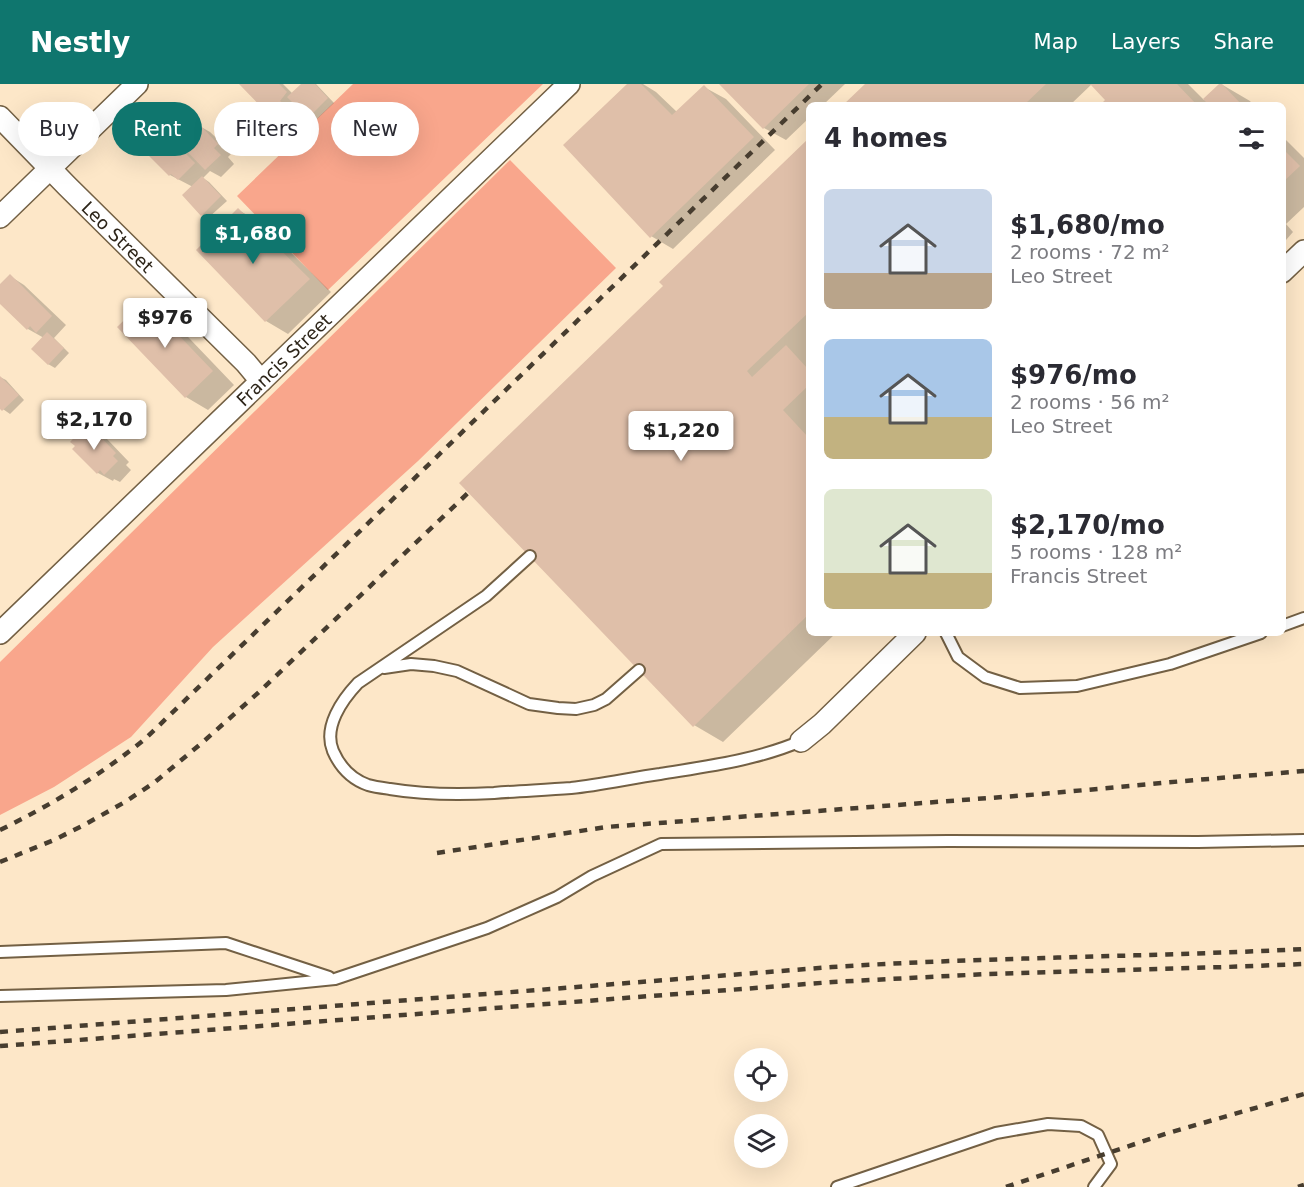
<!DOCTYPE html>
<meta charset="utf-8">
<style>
body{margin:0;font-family:"DejaVu Sans",sans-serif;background:#f2f2f3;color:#2b2b33;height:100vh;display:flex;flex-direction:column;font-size:22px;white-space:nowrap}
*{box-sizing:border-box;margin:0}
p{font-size:20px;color:#7c7c81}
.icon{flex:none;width:33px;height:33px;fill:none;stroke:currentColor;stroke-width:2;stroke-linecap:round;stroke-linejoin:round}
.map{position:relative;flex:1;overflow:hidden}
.panel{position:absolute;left:806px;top:18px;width:480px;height:534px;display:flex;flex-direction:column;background:#fff;border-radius:9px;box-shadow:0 6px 24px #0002}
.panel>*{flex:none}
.guide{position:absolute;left:18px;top:18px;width:570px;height:54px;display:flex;gap:12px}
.buttons{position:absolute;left:734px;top:964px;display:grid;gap:12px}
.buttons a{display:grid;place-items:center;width:54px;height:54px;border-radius:50%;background:#fff;box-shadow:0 6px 24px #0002;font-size:30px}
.price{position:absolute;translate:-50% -51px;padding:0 14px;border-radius:6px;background:#fff;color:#222;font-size:20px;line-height:39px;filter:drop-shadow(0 2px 3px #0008)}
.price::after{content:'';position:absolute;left:50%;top:36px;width:18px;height:14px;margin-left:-9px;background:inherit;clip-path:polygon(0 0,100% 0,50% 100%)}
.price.on{background:#0f766e;color:#fff}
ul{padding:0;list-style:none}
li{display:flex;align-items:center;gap:18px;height:150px;padding:0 18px}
li span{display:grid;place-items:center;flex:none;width:168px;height:120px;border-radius:9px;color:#555}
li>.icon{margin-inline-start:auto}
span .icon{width:72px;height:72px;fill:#fffc;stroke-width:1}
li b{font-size:26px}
h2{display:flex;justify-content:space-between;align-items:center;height:72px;padding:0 18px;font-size:26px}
.pill{padding:0 21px;border-radius:27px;background:#fff;box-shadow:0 6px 24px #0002;font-size:21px;line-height:54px}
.pill.on{background:#0f766e;color:#fff}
header{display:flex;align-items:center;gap:36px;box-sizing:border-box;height:84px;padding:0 30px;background:#0f766e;color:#fff}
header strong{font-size:28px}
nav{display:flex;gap:33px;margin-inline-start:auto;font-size:21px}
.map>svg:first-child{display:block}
.green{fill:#f9a68c}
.shadow{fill:#0003}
.building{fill:#dfbfa9}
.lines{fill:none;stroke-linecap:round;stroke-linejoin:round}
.service-casing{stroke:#736044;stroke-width:14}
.minor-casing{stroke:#736044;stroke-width:24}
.service{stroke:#fff;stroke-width:10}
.minor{stroke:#fff;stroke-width:21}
.rail{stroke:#473d2f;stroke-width:4.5;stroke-dasharray:8 8;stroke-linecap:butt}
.labels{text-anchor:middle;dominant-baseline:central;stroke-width:4.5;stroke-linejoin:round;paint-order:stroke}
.street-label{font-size:18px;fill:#2d2519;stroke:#fff}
</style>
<header>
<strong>Nestly</strong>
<nav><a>Map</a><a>Layers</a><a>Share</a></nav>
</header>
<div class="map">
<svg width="1304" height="1103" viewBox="0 0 1304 1103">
<rect width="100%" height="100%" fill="#fde7c8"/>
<path class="green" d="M353,0h190l-215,206 -91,-94z
M510,76l106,108 -198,193 -205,186 -82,90 -77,50 -54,28v-153z"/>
<path class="shadow" d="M241,0h42l10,10 10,-10h13l18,19 -19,18 -6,-4 -12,-12 -3,5 3,3 -4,4 -5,-3 -5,6 -15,-8z
M629,0h14l13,8 21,20 27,-25 22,12 49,51 -102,99 -22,-13z
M721,0h124l-22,21h-15v14l-22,21 -22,-12z
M867,0h225l-22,21h-224z
M1092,0h96l16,16 17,-16 29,17 3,4h-151l5,-5z
M189,36l21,12 22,21 -4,4 6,7 -13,13 -11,-6 -7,7 6,4 18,19 -19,17 -7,-4 -8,-27 -23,-12 -15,-46 22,11z
M1282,52l22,22v49l-18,17 7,8 -7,8 -4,-2z
M808,57v216l-1,1 1,2v273h28l-113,109 -29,-17 -29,-438 -4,-5z
M238,126l22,12 71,70 -43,42 -22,-13z
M10,192l14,9 42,40 -12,13 15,15 -14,15 -7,-4 -4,-26 -16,-9 -28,-27v-16z
M145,218l22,13 67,70 -26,25 -22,-13 -67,-70z
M0,293l6,3 18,20 -14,14 -10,-7z
M85,344l22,11 22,23 -3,3 5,5 -11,12 -6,-3 -1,2 -15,-8 -24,-24z"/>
<path class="building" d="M239,0h40l8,8 -7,9 3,2 -5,7 -5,-4 -6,7z
M301,0h14l13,14 -20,20 -21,-21z
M627,0h14l31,31 32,-30 50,52 -104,101 -87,-93z
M719,0h90l-46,45z
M865,0h181l-22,21h-181z
M1090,0h87l20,21h-97l5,-5z
M1219,0h3l20,21h-33l-6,-6z
M189,34l5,5 2,-2 22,23 -4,4 7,7 -16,15 -30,-31 3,-2 -4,-4z
M154,43l5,5 3,-2 33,33 -17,17 -7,-6 -2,2 -27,-27 3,-3 -4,-5z
M808,55v174l-61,58 5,6 34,-32 22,24v17l-25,24 25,27v178l-115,112 -234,-244 204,-197 -4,-4z
M1282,64l18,18 -18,17z
M202,92l19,20 -20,20 -19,-21z
M238,124l72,71 -45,43 -69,-72z
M10,190l42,42 -16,17 -6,-7 -3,4 -27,-26v-20z
M145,216l68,71 -28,27 -68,-71z
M47,248l17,16 -16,17 -17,-16z
M0,292l19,19 -17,16 -2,-2z
M85,342l4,6 4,-3 23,24 -3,3 5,5 -14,14 -4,-5 -3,4 -25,-25 3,-3 -5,-4z"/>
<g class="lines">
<g class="service-casing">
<path id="service" d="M530,472l-44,40 -128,87c-16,17 -35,44 -25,68 7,16 18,28 35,34 7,2 15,3 22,4 36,6 68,6 104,4 25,-2 51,-3 77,-5 30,-3 60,-10 89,-14 48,-8 97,-14 141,-33
M1282,542l22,-8
M946,549l12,24 27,20 35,11 57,-2 93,-22 91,-31
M384,584l27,-4 23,2 23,5 72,33 29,4 18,1 18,-4 12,-6 33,-29
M0,868l226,-9 103,34
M0,912l226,-6 109,-11 152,-51 70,-31 35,-21 69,-32 287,-3 250,1 106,-2
M837,1103l159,-54 52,-9 33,2 17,9 13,29 -17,23"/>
</g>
<g class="minor-casing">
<g id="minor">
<path id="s1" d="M0,33l67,69 179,177 15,18"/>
<path d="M0,133l137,-133"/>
<path d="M1282,188l22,-21"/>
<path id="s2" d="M0,549l569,-549"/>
<path d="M801,657l21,-17 93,-91"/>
</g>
</g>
<use href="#service" class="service"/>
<use href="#minor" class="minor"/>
<path class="rail" d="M0,746c53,-26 99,-54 145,-91l677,-655
M437,769l169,-26 436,-33 142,-13 120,-10
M0,778l54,-22 30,-15 41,-23 30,-20 48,-40 56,-50 209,-199
M0,948l832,-65c157,-10 315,-10 472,-18
M0,962l833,-64 154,-8 239,-7 78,-3
M1006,1103l162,-54 136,-39
M1298,1103l6,-2"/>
</g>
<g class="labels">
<g class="street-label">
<text stroke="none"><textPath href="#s1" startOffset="168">Leo Street</textPath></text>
<text stroke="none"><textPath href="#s2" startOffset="394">Francis Street</textPath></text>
</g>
</g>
</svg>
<div class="buttons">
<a><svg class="icon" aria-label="locate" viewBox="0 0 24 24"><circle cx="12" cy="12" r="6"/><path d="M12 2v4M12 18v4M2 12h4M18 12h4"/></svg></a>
<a><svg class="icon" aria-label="layers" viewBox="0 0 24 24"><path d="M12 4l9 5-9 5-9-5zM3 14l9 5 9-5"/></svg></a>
</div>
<b class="price on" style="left:253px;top:181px">$1,680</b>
<b class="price" style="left:165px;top:265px">$976</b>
<b class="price" style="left:94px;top:367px">$2,170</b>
<b class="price" style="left:681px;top:378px">$1,220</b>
<div class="guide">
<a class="pill">Buy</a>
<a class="pill on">Rent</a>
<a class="pill">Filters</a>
<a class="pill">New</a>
</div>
<section class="panel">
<h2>4 homes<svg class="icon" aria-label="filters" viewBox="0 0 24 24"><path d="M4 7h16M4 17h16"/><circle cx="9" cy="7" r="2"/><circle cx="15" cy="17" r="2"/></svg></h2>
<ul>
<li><span style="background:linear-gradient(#c9d6e8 70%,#b9a48a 0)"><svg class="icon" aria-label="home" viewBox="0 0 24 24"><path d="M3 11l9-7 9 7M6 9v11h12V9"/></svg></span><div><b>$1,680/mo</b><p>2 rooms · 72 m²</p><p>Leo Street</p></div></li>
<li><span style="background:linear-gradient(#a9c7e8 65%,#c2b280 0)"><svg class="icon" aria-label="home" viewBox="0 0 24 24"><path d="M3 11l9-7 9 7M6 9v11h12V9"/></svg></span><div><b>$976/mo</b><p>2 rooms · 56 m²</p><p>Leo Street</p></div></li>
<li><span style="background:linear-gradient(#dfe7d0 70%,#c2b280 0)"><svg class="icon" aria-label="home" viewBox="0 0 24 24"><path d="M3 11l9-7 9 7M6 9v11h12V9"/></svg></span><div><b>$2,170/mo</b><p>5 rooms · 128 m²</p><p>Francis Street</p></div></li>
</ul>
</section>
</div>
